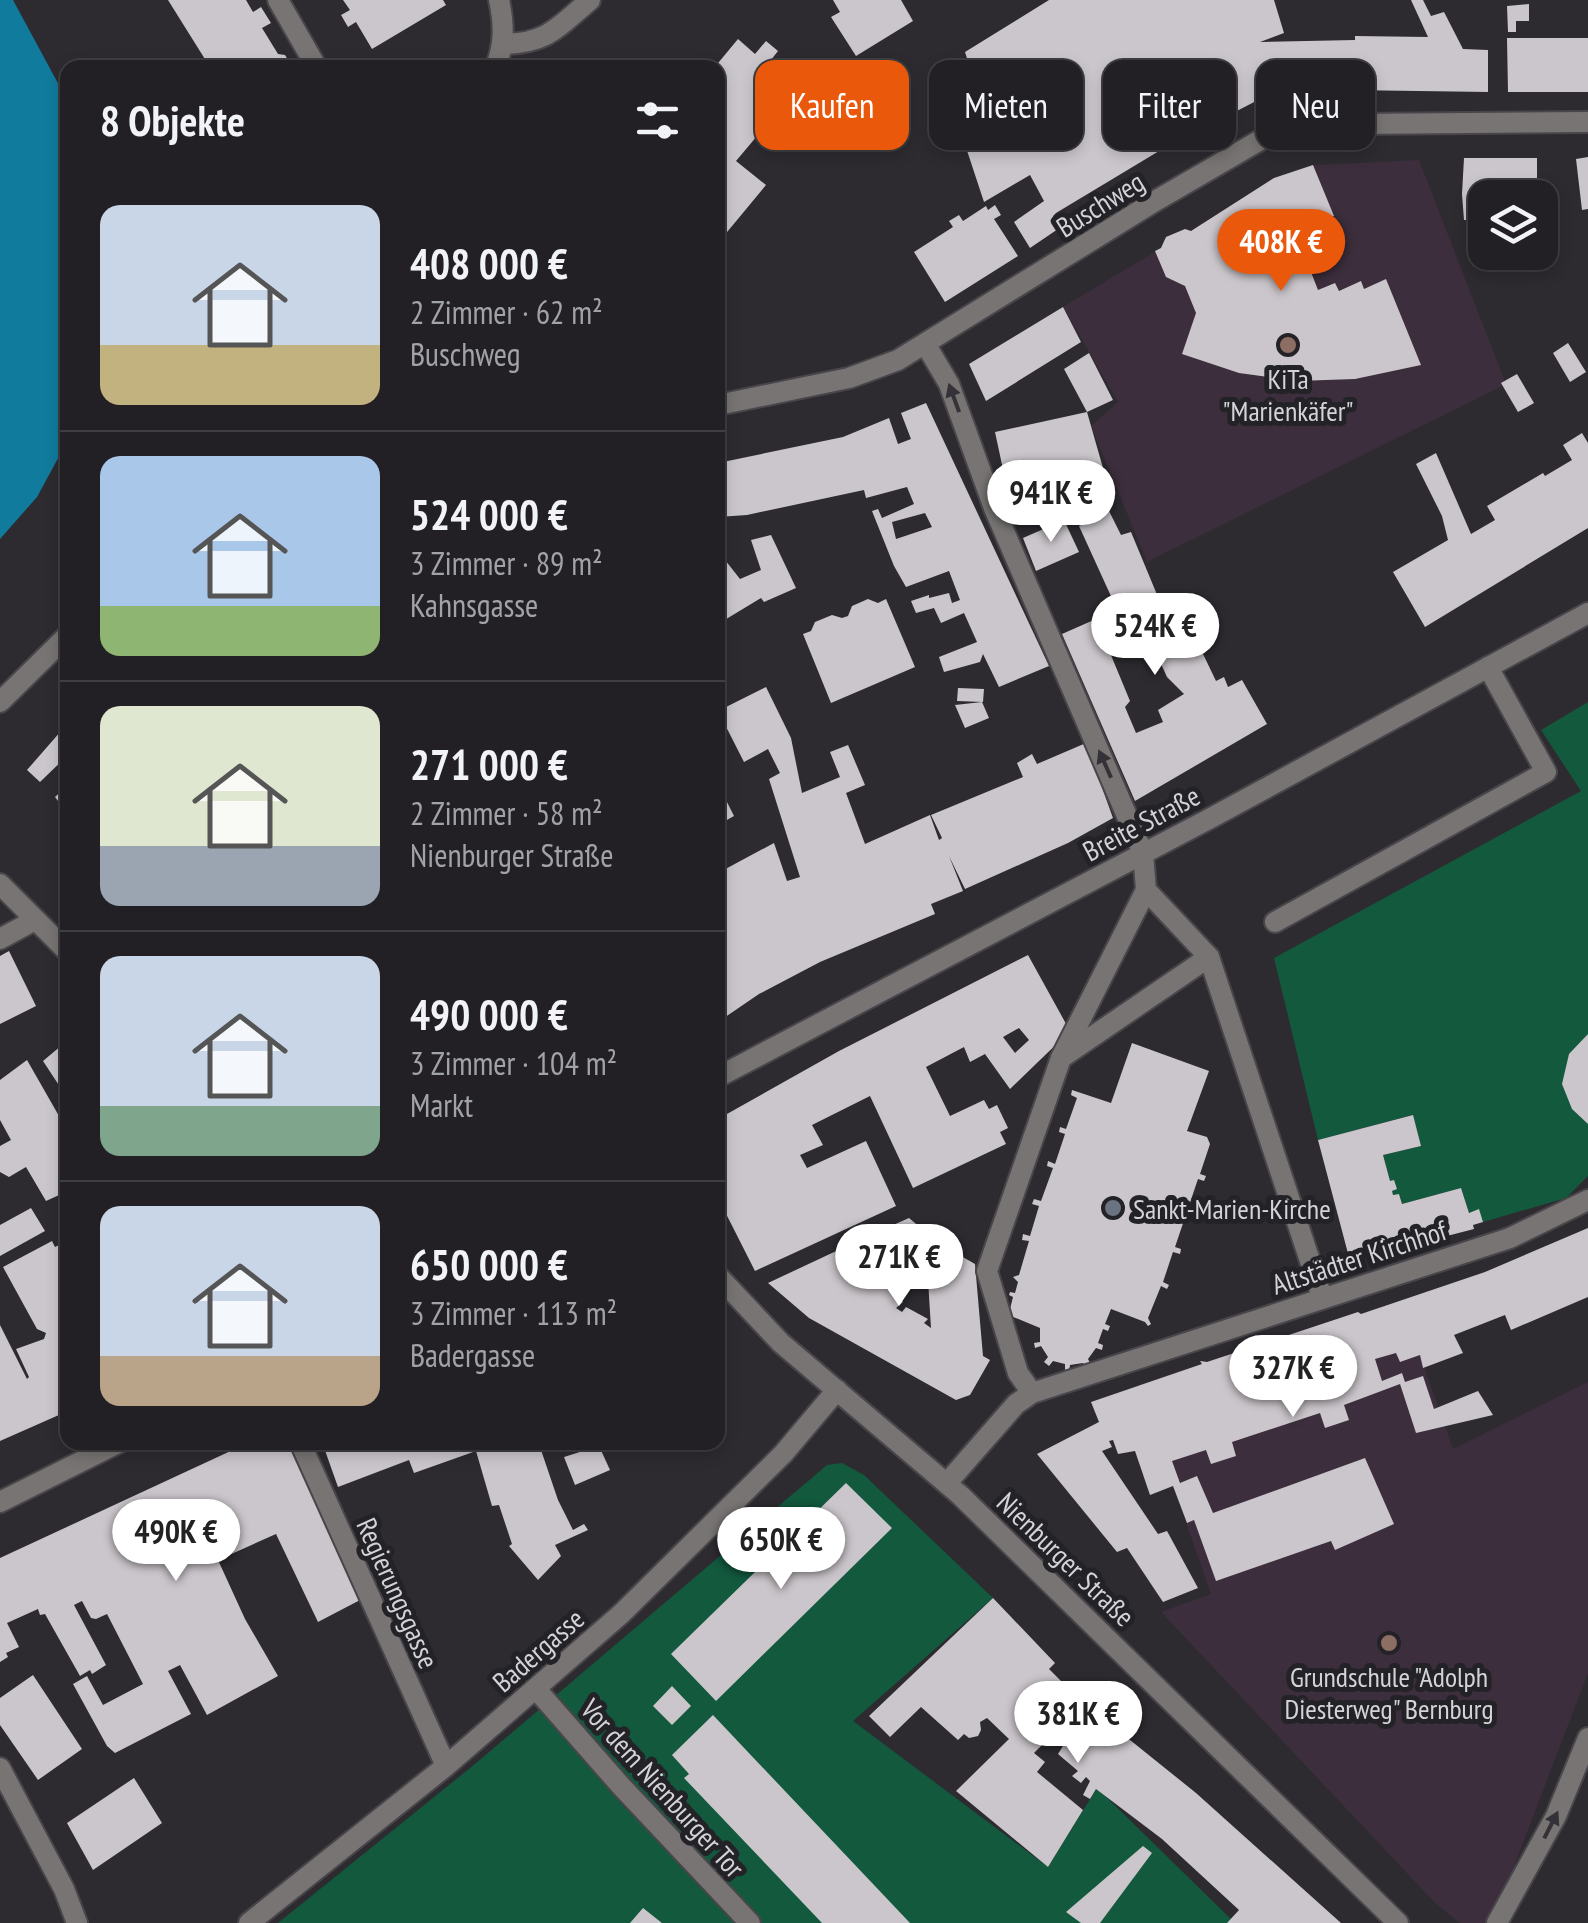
<!DOCTYPE html>
<html lang="de">
<meta charset="utf-8">
<style>
body{margin:0;font-family:"PT Sans Narrow",sans-serif;background:#2a282c;color:#f1f3f6;height:100vh;display:flex;flex-direction:column;font-size:38px;white-space:nowrap}
*{box-sizing:border-box;margin:0}
p{font-size:32px;color:#a2a3a6}
.icon{flex:none;width:55px;height:55px;fill:none;stroke:currentColor;stroke-width:2;stroke-linecap:round;stroke-linejoin:round}
.map{position:relative;flex:1;overflow:hidden}
.details{position:absolute;left:60px;top:60px;width:665px;height:1390px;display:flex;flex-direction:column;background:#222024;border-radius:20px;box-shadow:0 5px 15px #0003,0 0 0 2px #3f3e41}
.details>*{flex:none}
.top-card{position:absolute;left:755px;top:60px;width:682px;height:90px;display:flex;gap:20px}
.buttons{position:absolute;left:1468px;top:180px;display:grid;gap:20px}
.buttons a{display:grid;place-items:center;width:90px;height:90px;border-radius:20px;background:#222024;box-shadow:0 5px 15px #0003,0 0 0 2px #3f3e41;font-size:50px}
.price{position:absolute;translate:-50% -85px;padding:0 22px;border-radius:35px;background:#fff;color:#222;font-size:32px;line-height:65px;filter:drop-shadow(0 2px 5px #0008)}
.price::after{content:'';position:absolute;left:50%;top:60px;width:30px;height:22px;margin-left:-15px;background:inherit;clip-path:polygon(0 0,100% 0,50% 100%)}
.price.selected{background:#ea580c;color:#fff}
ul{padding:0;list-style:none}
li{display:flex;align-items:center;gap:30px;height:250px;padding:0 40px}
li+li{border-top:2px solid #3f3e41}
li span{display:grid;place-items:center;flex:none;width:280px;height:200px;border-radius:20px;color:#555}
li>.icon{margin-inline-start:auto}
span .icon{width:120px;height:120px;fill:#fffc;stroke-width:1}
li b{font-size:42px}
h2{display:flex;justify-content:space-between;align-items:center;height:120px;padding:0 40px;font-size:42px}
.pill{padding:0 35px;border-radius:20px;background:#222024;box-shadow:0 5px 15px #0003,0 0 0 2px #3f3e41;font-size:35px;line-height:90px}
.pill.selected{background:#ea580c;color:#fff}
.map>svg:first-child{display:block}
.education{fill:#3c2e3c}
.green{fill:#12593e}
.water{fill:#117b9d}
.building{fill:#cbc6cb;fill-rule:evenodd}
.lines{fill:none;stroke-linecap:round;stroke-linejoin:round}
.service-casing{stroke:#48464b;stroke-width:24}
.pedestrian-casing{stroke:#48464b;stroke-width:24}
.minor-casing{stroke:#48464b;stroke-width:24}
.tertiary-casing{stroke:#48464b;stroke-width:24}
.service{stroke:#777473;stroke-width:20}
.pedestrian{stroke:#777473;stroke-width:20}
.minor{stroke:#777473;stroke-width:20}
.tertiary{stroke:#777473;stroke-width:20}
.oneway{fill:#343236}
.education-dot{fill:#8d6e63;stroke:#232227;stroke-width:4}
.worship-dot{fill:#6b7280;stroke:#232227;stroke-width:4}
.labels{text-anchor:middle;dominant-baseline:central;stroke-width:10;stroke-linejoin:round;paint-order:stroke}
.street-label{font-size:28px;fill:#d4d3d7;stroke:#232227}
.poi-label{font-size:28px;fill:#d4d3d7;stroke:#232227}
</style>
<div class="map">
<svg width="1588" height="1923" viewBox="0 0 1588 1923">
<rect width="100%" height="100%" fill="#2d2b30"/>
<path class="education" d="M1419,160l87,224 -359,178 -56,-136 27,-24 -55,-95 98,-59 5,-11 19,-8 6,2 83,-53 39,-13z
M1358,1312l17,47 21,-6 4,9 20,-7 33,94 135,-67v291l-83,217 -10,22 -10,11h-25l-23,-18 -276,-293 50,-18 -73,-209 63,-21 -1,-3h8z"/>
<path class="green" d="M1588,702v474l-22,22 -83,24 -4,-12 -10,3 -8,-25 -59,16 -3,-10 -6,1 -1,-4 4,-2 -6,-8 -7,-26 38,-9 -9,-31 -94,25 -44,-182 307,-167 -40,-61z
M842,1463l22,12 129,123 -140,123 195,146 49,-79 138,135h-957l197,-159 352,-299z"/>
<path class="water" d="M0,0h13l54,100 1,340 -31,57 -37,42z"/>
<path class="building" d="M168,0h78l7,12 8,-5 10,16 -9,5 16,26 7,1 8,13h-90l5,-4z
M343,0h100l3,5 -74,44 -16,-27 -8,5 -7,-12 9,-5z
M833,0h68l12,21 -57,35 -25,-39 9,-5z
M1049,0h225l10,33 -24,9 95,-2v-4l73,1 -17,-37h12l8,16 13,-4 19,37 25,1v42l-209,-3 -73,38 -2,-3 -148,89 -3,3 8,11 -31,21 -16,-26 30,-21 -14,-26 -46,27 -37,-112 27,-10 -9,-28z
M1529,4v17h-13v11h-8l-1,-26z
M1507,38h81v54h-80z
M738,39l17,15 11,-13 12,10 -11,14 29,25 -60,71 30,24 -48,58v-175h-4z
M1588,157v52l-6,1 -6,-51z
M1464,158h73v40h-52v22h-21l-2,-26z
M1313,165l21,51 -39,15 23,59 17,-7 4,8 22,-10 3,8 22,-10 35,86 -66,14 -58,2 -58,-8 -57,-19 14,-41 -11,-27 -19,-9 -11,-26 6,-3 5,-11 19,-8 6,2 83,-53z
M995,205l6,10 -7,4 24,37 -73,46 -31,-50 39,-25 -4,-6 10,-6 4,6 23,-15 2,4z
M1063,307l18,35 -95,59 -17,-37z
M1568,343l18,29 -16,10 -17,-29z
M1089,353l24,47 -26,12 -23,-43z
M1517,374l17,29 -16,9 -17,-29z
M926,403l123,263 -50,21 -16,-33 -3,8 -36,10 -5,-15 38,-15 -13,-29 -23,10 -7,-15 -18,5 -5,-12 18,-6v3l20,-5 3,10 8,-3 -11,-29 -43,16 -12,-21 -22,-55 6,-2 4,9 32,-14 -7,-17 -41,11 -2,-8 -117,25 -29,2v-54l125,-26 46,-19 9,26 13,-5 -10,-26zM925,513l7,14 -36,12 -4,-17z
M1087,412l16,56 -96,20 -12,-56z
M1582,433l6,10v85l-163,99 -32,-55 55,-32 -6,-24 -26,-52 20,-11 35,81 24,-14 -8,-14 56,-33 2,3 27,-16 -9,-15z
M1109,511l12,24 10,-3 44,106 17,-7 24,50 8,-4 4,10 14,-7 25,44 -132,77 -73,-167 34,-15 34,82 -5,6 11,26 27,-11 -5,-12 26,-16 -17,-17 -26,-57 -8,-26 -18,11 -36,-79z
M1064,520l15,32 -43,19 -13,-33z
M771,535l25,53 -32,14 -3,-4 -43,26v-73l22,28 21,-9 -10,-30z
M868,599l10,4 8,-4 29,68 -84,36 -28,-69 8,-3 4,-9 17,-7 10,3 6,-2 4,-10z
M766,687l25,51 11,55 38,-16 -10,-25 18,-7 17,40 -19,8 19,51 65,-29 9,25 3,-2 -11,-23 92,-38 -6,-14 15,-9 5,10 49,-21 27,75 -45,25 -103,46 -16,-33 14,35 -32,13 4,10 -115,48 -61,32 -41,28v-97l7,-4 -7,-15v-33l56,-30 13,38 13,-4 -31,-98 11,-6 -12,-24 -24,13 -26,-51z
M958,688l26,1 -1,13 -26,-1z
M982,702l7,16 -24,10 -10,-23z
M68,723v32l-28,27 -13,-12z
M718,784l16,32 -16,9z
M68,785v29l-13,-17z
M9,951l27,55 -36,18v-68z
M1028,955l42,76 -60,58 -25,-35 -15,8 -6,-15 -38,20 24,49 34,-16 5,9 8,-4 11,23 -8,4 6,12 -93,44 -43,-92 -58,29 11,20 -23,10 7,13 59,-27 30,65 -141,65 -37,-73v-79l121,-68zM1019,1028l10,12 -14,13 -12,-16z
M1588,1034v90l-16,-15 -10,-25 7,-30z
M68,1040v59l-25,-38z
M1132,1043l77,28 -22,60 20,6 3,7 -10,30 6,2 -2,5 -6,-2 -23,68 6,2 -1,5 -7,-2 -10,30 6,3 -2,4 -6,-3 -13,32 3,6 -3,2 -3,-4 -34,-13 -6,15 5,2 -2,5 -5,-2 -5,14 5,2 -1,5 -6,-2 -8,11 3,6 -5,2 -3,-4 -13,2 -1,6 -4,1v-8l-12,-3 -4,5 -5,-4 4,-5 -7,-11 -6,2 -1,-5 6,-1v-14l-29,-12 -2,-3 4,-16 -4,-2 1,-3 5,1 3,-11 -5,-5 6,-2 10,-34 -7,-1 1,-6 7,2 9,-30 -7,-2 2,-5 7,2 12,-33 -6,-2 1,-5 7,3 10,-30 -6,-2 1,-5 6,2 11,-31 -6,-3 1,-5 39,13z
M27,1060l32,56 9,-6v81l-22,10 -20,-34 -17,10 -9,-5v-26l11,-6 -11,-20v-40z
M1413,1115l8,31 -38,9 7,26 4,-1 3,9 -5,2 1,4 6,-1 3,10 59,-16 8,25 10,-4 4,13 -10,3 1,4 -124,32 -32,-121z
M31,1208l14,23 -45,25v-31z
M909,1218l31,26 35,20 8,92 7,4 -20,35 -14,5 -147,-82 -41,-35 96,-45 10,20 -9,5 9,14 8,-6 4,5 -4,5 17,14 4,7 -7,6 6,4 4,-5 22,12 -4,4 7,5 -3,-48 -11,-6 8,-8 -16,-15 4,-4 -6,-7 -20,12 -12,-19z
M1588,1228v69l-77,33 -6,-15 -51,20 9,18 -40,15 -3,-13 -20,7 -4,-9 -21,6 7,22 20,-8 3,9 18,-6 11,33 44,-18 15,24 -77,18 -16,-49 -56,21 5,15 -24,8 -5,-15 -88,29 4,14 -25,8 -5,-14 -34,11 8,22 17,-7 16,37 152,-55 29,66 -59,26 -4,-9 -115,40 -22,-61 -7,3 -14,-37 -23,9 -15,-44 -17,3 -5,-14 -4,1 3,6 -10,4 56,83 9,-3 31,57 -35,14 -36,-54 -10,4 -80,-98 62,-32 -8,-20 111,-38 -2,-3 7,1 151,-50 3,2 124,-42z
M52,1241l3,6 13,-6v170l-68,30v-116l27,54 2,-2 -13,-28 28,-10 2,-6 -9,-4 -34,-62z
M250,1442h38l74,157 -44,23 -42,-88 -58,26 27,59 33,57 -71,39 -27,-50 -12,6 23,43 -76,39 -8,-7 -34,-62 14,-8 16,29 40,-21 -36,-70 -11,5 -5,-1 -9,-17 -8,4 32,60 -14,9 -2,-4 -10,6 -35,-62 -5,1 -2,-6 -31,14 12,24 -13,6 2,4 -8,5v-104z
M322,1442h230l-12,5 18,53 15,30 11,-6 4,6 -33,15 6,11 -23,24 -29,-34 3,-2 -13,-39 -7,1 -16,-55 -62,22 -5,-13 -71,27z
M599,1446l11,24 -35,15 -11,-28z
M846,1483l46,45 -176,173 -45,-47z
M993,1598l62,65 -6,6 30,30 117,94 145,130h-114l12,-13 -77,-71 -66,-50 -6,10 -7,-4 7,-14 -4,-4 -5,6 -9,-7 6,-5 -20,-17 5,-8 -12,-10 -17,17 11,9 -8,10 46,38 -35,57 -92,-76 53,-52 -22,-21 -7,4 1,8 -3,6 -9,2 -5,-4 -6,6 -37,-33 -31,30 -21,-21z
M33,1675l49,74 -44,31 -38,-55v-27z
M672,1686l19,20 -19,19 -19,-19z
M713,1715l17,18 180,190h-88l-138,-145 5,-4 -17,-19z
M134,1778l28,45 -69,47 -26,-47z
M1143,1846l9,7 -52,70h-19l-15,-11z
M643,1908l19,15h-32z"/>
<g class="lines">
<g class="service-casing">
<path id="service" d="M502,44c45,0 56,-17 88,-44
M1275,922l271,-150 -58,-105"/>
</g>
<g class="pedestrian-casing">
<path id="pedestrian" d="M1146,890l63,67
M1061,1058l85,-168 -3,-37"/>
</g>
<g class="minor-casing">
<path id="minor" d="M278,0l39,68
M926,345l23,39 45,124 149,345
M718,405l131,-27 49,-18 259,-160 112,-65 25,-7 59,-4 235,-2
M0,702l68,-67
M0,884l68,68
M0,939l35,-19
M718,1077l491,-258 379,-206
M1032,1393l-14,-20 -31,-102 74,-213 148,-101 113,340
M300,1442l146,324
M947,1483l69,-79 16,-11 478,-155 78,-38
M0,1502l120,-60
M536,1689l85,97 129,137
M0,1768l64,121 13,34
M249,1923l197,-157 175,-152 162,-160 54,-64
M1497,1923l59,-107 32,-78"/>
</g>
<g class="tertiary-casing">
<path id="tertiary" d="M495,68c10,-23 9,-45 4,-68
M718,1276l63,67 179,152 438,428"/>
</g>
<use href="#service" class="service"/>
<use href="#pedestrian" class="pedestrian"/>
<use href="#minor" class="minor"/>
<use href="#tertiary" class="tertiary"/>
</g>
<defs><path id="oneway-solid" d="M-6-.8H1V-3.2L6.5 0L1 3.2V.8H-6Z" transform="scale(2.5)"/></defs>
<g class="oneway">
<use href="#oneway-solid" transform="translate(954 398) rotate(-110)"/>
<use href="#oneway-solid" transform="translate(1105 764) rotate(-114)"/>
<use href="#oneway-solid" transform="translate(1551 1825) rotate(-63)"/>
</g>
<g class="education-dot">
<circle cx="1288" cy="345" r="10"/>
<circle cx="1389" cy="1643" r="10"/>
</g>
<circle class="worship-dot" cx="1113" cy="1208" r="10"/>
<g class="labels">
<g class="street-label">
<text transform="translate(1100 204) rotate(-32)">Buschweg</text>
<text transform="translate(1141 823) rotate(-28)">Breite Straße</text>
<text transform="translate(1359 1257) rotate(-18)">Altstädter Kirchhof</text>
<text transform="translate(1066 1559) rotate(44)">Nienburger Straße</text>
<text transform="translate(398 1593) rotate(66)">Regierungsgasse</text>
<text transform="translate(538 1650) rotate(-41)">Badergasse</text>
<text transform="translate(663 1788) rotate(48)">Vor dem Nienburger Tor</text>
</g>
<g class="poi-label">
<text x="1288" y="378">KiTa<tspan x="1288" dy="32">"Marienkäfer"</tspan></text>
<text x="1133" y="1208" text-anchor="start">Sankt-Marien-Kirche</text>
<text x="1389" y="1676">Grundschule "Adolph<tspan x="1389" dy="32">Diesterweg" Bernburg</tspan></text>
</g>
</g>
</svg>
<div class="buttons">
<a><svg class="icon" aria-label="layers" viewBox="0 0 24 24"><path d="M12 4l9 5-9 5-9-5zM3 14l9 5 9-5"/></svg></a>
</div>
<b class="price selected" style="left:1281px;top:294px">408K €</b>
<b class="price" style="left:1051px;top:545px">941K €</b>
<b class="price" style="left:1155px;top:678px">524K €</b>
<b class="price" style="left:899px;top:1309px">271K €</b>
<b class="price" style="left:1293px;top:1420px">327K €</b>
<b class="price" style="left:176px;top:1584px">490K €</b>
<b class="price" style="left:781px;top:1592px">650K €</b>
<b class="price" style="left:1078px;top:1766px">381K €</b>
<div class="top-card">
<a class="pill selected">Kaufen</a>
<a class="pill">Mieten</a>
<a class="pill">Filter</a>
<a class="pill">Neu</a>
</div>
<section class="details">
<h2>8 Objekte<svg class="icon" aria-label="filters" viewBox="0 0 24 24"><path d="M4 7h16M4 17h16"/><circle cx="9" cy="7" r="2"/><circle cx="15" cy="17" r="2"/></svg></h2>
<ul>
<li><span style="background:linear-gradient(#c9d6e8 70%,#c2b280 0)"><svg class="icon" aria-label="home" viewBox="0 0 24 24"><path d="M3 11l9-7 9 7M6 9v11h12V9"/></svg></span><div><b>408 000 €</b><p>2 Zimmer · 62 m²</p><p>Buschweg</p></div></li>
<li><span style="background:linear-gradient(#a9c7e8 75%,#8fb573 0)"><svg class="icon" aria-label="home" viewBox="0 0 24 24"><path d="M3 11l9-7 9 7M6 9v11h12V9"/></svg></span><div><b>524 000 €</b><p>3 Zimmer · 89 m²</p><p>Kahnsgasse</p></div></li>
<li><span style="background:linear-gradient(#dfe7d0 70%,#9aa5b1 0)"><svg class="icon" aria-label="home" viewBox="0 0 24 24"><path d="M3 11l9-7 9 7M6 9v11h12V9"/></svg></span><div><b>271 000 €</b><p>2 Zimmer · 58 m²</p><p>Nienburger Straße</p></div></li>
<li><span style="background:linear-gradient(#c9d6e8 75%,#7fa58c 0)"><svg class="icon" aria-label="home" viewBox="0 0 24 24"><path d="M3 11l9-7 9 7M6 9v11h12V9"/></svg></span><div><b>490 000 €</b><p>3 Zimmer · 104 m²</p><p>Markt</p></div></li>
<li><span style="background:linear-gradient(#c9d6e8 75%,#b9a48a 0)"><svg class="icon" aria-label="home" viewBox="0 0 24 24"><path d="M3 11l9-7 9 7M6 9v11h12V9"/></svg></span><div><b>650 000 €</b><p>3 Zimmer · 113 m²</p><p>Badergasse</p></div></li>
</ul>
</section>
</div>
